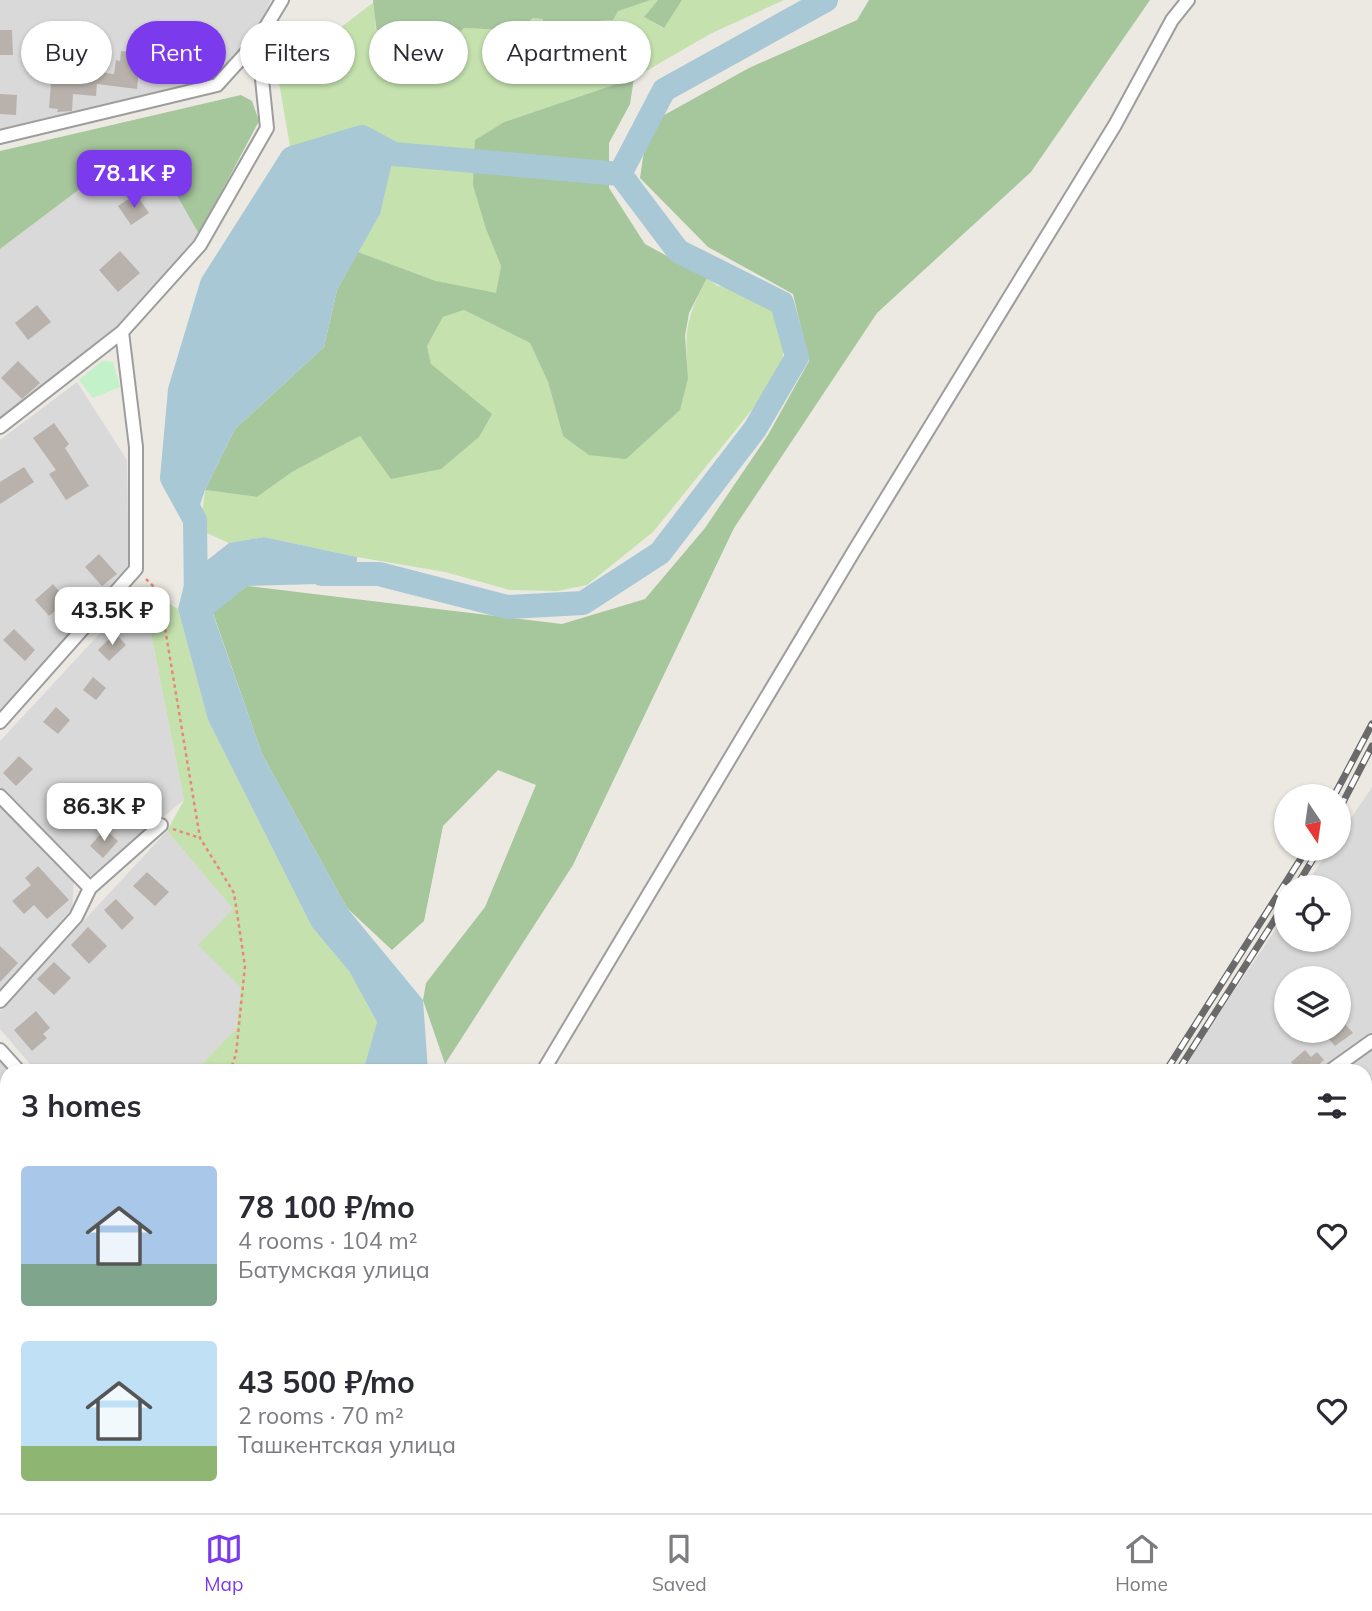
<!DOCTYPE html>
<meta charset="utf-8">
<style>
body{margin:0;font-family:Mulish,sans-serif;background:#f7f7f7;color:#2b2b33;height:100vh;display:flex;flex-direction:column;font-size:26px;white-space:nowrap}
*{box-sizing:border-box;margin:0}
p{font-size:23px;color:#7c7c81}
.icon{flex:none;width:38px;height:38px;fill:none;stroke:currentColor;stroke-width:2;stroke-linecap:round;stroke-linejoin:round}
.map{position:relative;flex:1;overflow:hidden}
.panel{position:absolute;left:0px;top:1064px;width:1372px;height:450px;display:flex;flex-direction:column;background:#fff;border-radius:21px 21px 0 0;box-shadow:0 2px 5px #0004}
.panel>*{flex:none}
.guide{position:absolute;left:21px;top:21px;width:700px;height:63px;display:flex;gap:14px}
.needle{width:46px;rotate:167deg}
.controls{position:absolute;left:1274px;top:784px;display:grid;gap:14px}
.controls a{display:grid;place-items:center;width:77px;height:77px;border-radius:50%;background:#fff;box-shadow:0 2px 5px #0004;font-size:35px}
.price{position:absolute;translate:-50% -60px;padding:0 16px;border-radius:14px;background:#fff;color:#222;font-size:23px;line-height:46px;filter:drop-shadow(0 2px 4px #0008)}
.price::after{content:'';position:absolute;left:50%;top:42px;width:21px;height:16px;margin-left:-10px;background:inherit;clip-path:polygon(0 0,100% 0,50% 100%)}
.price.on{background:#7c3aed;color:#fff}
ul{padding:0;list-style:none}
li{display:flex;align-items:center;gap:21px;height:175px;padding:0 21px}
li span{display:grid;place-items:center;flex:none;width:196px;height:140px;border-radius:7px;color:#555}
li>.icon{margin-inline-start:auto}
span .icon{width:84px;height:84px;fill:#fffc;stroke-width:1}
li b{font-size:30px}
h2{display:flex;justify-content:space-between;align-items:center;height:84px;padding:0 21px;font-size:30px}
.tag{padding:0 24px;border-radius:32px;background:#fff;box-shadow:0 2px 5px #0004;font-size:24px;line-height:63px}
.tag.on{background:#7c3aed;color:#fff}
.tab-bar{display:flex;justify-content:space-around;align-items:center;height:98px;border-top:2px solid #e1e1e2;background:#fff;font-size:19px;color:#7c7c81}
.tab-bar a{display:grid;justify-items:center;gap:4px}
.tab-bar .on{color:#7c3aed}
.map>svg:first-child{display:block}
.residential{fill:#dad9d9;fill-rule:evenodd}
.grass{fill:#c4e1ae}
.forest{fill:#a6c69c}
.park{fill:#c3f2ca}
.water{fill:#a8c8d5}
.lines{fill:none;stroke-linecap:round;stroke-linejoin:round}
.river{stroke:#a8c8d5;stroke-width:24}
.building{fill:#b9b2ac}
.lane-casing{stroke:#9d9d9d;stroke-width:10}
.street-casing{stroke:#9d9d9d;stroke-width:16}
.path{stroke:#e88977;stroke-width:2.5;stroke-dasharray:3.5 3.5;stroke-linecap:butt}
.lane{stroke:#fff;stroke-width:6}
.street{stroke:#fff;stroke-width:12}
.rail-casing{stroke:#6a6a6a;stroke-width:7}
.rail{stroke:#fff;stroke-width:4.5;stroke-dasharray:13;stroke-linecap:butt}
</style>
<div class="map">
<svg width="1372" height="1513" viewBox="0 0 1372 1513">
<rect width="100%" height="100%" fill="#ece9e2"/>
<path class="residential" d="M0,0h271l-16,33 -40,47 -215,51z
M155,154l44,80 -82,92 -117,95v-172l101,-76z
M77,382l50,78 2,109 -129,141v-270z
M142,588l42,212 -95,77 -89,-90v-46z
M1372,787v726h-492l4,-6h481v-436h-185l106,-157v26h53v-53h-35l26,-38h9v-13zM1286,978h53v53h-53z
M0,807l74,74 -2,28 -72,81z
M167,831l66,78 8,78 -5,42 -41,42h-159l-36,-42v-18z
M0,1059l11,12h-4v386l-7,12z"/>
<path class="grass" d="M651,0h7l-14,17 19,11 19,-28h102l-74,34 -76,44 -130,44 -29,18 11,89 15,37 -5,28 -60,-13 -78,-29 22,-38 -18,-77 -70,21 -21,-122 23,27 80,-61 2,30 27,6 15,-5 7,14 26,-6 13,-13 60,3 8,-13 11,1v41l42,-22 13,-17 15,-1 4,-9z
M707,278l11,8 24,4 34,20 8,30 -2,27 -23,34 -106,131 -66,53 -30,6 -47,-1 -65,-18 -88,-15 -93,-20 -35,6 -29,-13 5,-40 52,7 35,-25 68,-36 32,43 63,-95 -24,-19 -4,-19 16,-29 21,-7 66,33 18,39 15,54 125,-58c-3,-48 -3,-57 19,-100z
M142,588l36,21 30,111 104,207 37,44 28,51 -14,49h-168l41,-42 5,-42 -43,-42 35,-36 -66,-78 17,-31z"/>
<path class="forest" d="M373,0h278l-33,11 -5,9 -15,1 -30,31 -26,8 1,-41 -11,-1 -8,13 -60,-3 -13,13 -26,6 -7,-14 -15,5 4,22h-27z
M658,0h24l-18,28 -20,-11z
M869,0h281l-119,172 -154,141 -143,215 -161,337 -128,199 -22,-64 3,-17 59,-76 51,-122 -38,-15 -55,56 -19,95 -32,29 -45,-42 -85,-154 -49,-141 34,-27 315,38 83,-25 60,-71 63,-93 41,-74 -16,-67 -85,-47 -68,-69 8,-54 101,-56 108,-48z
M634,78l-4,26 -21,39v45l36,56 62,34 -18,35 -4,23 3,42 -8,32 -54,49 -37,-4 -26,-19 -15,-54 -18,-39 -66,-33 -21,7 -16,29 4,18 61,50 -13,23 -38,32 -50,10 -31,-43 -68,36 -35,25 -52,-7 30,-61 89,-82 13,-57 21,-38 78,29 60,12 5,-27 -15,-37 -13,-44 2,-45 29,-18z
M241,95l11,6 7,20 -60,113 -45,-79 -53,18 -101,76v-98z
M124,1507h93l-2,6h-96z"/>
<path class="park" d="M102,361l11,1 7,25 -27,11 -14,-18z"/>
<path class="water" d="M362,137l32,17 -14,60 -43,76 -13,57 -89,82 -30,61 -10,30 -23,-42 8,-88 32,-106 80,-126z
M264,537l93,20 -1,26 -109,3 -34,28 49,140 85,154 76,92 5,71h-65l14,-49 -28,-51 -37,-44 -104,-207 -30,-111 8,-32 43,-34z"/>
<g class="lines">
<path class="river" d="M620,174l44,-84 162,-90
M196,601l-1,-81 -23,-42 8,-88 32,-106 80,-126 70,-21 32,17 226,20 58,77 104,52 15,54 -42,72 -95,124 -77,50 -75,4 -129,-33h-57"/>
</g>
<path class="building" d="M0,30h12l1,25h-13z
M181,44l21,3 -3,16 -20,-3z
M121,51l20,2 -4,36 -40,-5 -1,12 -23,-2 -1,17 -15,1 1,-3 -9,-1 2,-26 30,2 1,-14 32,4 2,-14 4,1z
M0,94l17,1 -1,20 -16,-1z
M136,194l13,19 -18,12 -13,-19z
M120,251l20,22 -22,19 -19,-22z
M37,305l14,17 -23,18 -13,-17z
M18,361l22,22 -18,16 -21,-21z
M54,423l15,21 -4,4 24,38 -23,14 -17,-26 7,-4 -23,-32z
M24,467l10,15 -34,22v-22z
M99,554l18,20 -15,12 -17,-19z
M53,584l14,17 -18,15 -14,-16z
M14,629l21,21 -10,11 -22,-21z
M115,633l11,12 -17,16 -11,-11z
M93,677l13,11 -10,12 -13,-10z
M56,707l14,13 -12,14 -15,-12z
M19,756l14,13 -17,17 -13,-13z
M123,792l14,12 -11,13 -14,-12z
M105,829l13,12 -15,17 -13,-12z
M38,866l31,34 -22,19 -13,-14 -10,9 -12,-13 19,-16 -6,-7z
M147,872l22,20 -14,14 -22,-20z
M116,899l18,19 -12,12 -18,-20z
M88,927l19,19 -18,18 -18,-19z
M0,946l18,17 -18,19z
M54,962l17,16 -17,17 -17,-16z
M36,1011l14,17 -7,6 4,4 -15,13 -18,-21z
M1344,1023l9,10 -18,13 -7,-8z
M1305,1050l6,7 6,-5 7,8 -13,11h-13l-7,-9z"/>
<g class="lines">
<g class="lane-casing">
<path id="lane" d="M1034,1507l9,6"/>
</g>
<g class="street-casing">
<path id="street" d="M0,137l217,-52 41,-45 24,-40
M0,427l122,-95 78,-87 67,-117 -9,-88
M0,722l136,-153v-122l-14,-115
M0,796l90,92 -14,29 -76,84
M90,888l71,-63
M0,1050l19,21
M543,1071l311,-520 261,-426 57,-105 16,-20
M1330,1071l42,-30
M1365,1406l7,-16
M1365,1457l7,22
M0,1482l7,-12
M277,1513l3,-6
M1215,1513l1,-6"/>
</g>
<path class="path" d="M146,579l13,13 41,246 34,55 11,73 -9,88 -6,17
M173,829l27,9"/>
<use href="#lane" class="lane"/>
<use href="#street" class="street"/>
<g class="rail-casing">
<path id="rail" d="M1334,796l38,-72
M1339,810l33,-64
M1296,887l23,-38
M1166,1071l141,-222
M1178,1071l108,-169
M841,1513l5,-6
M854,1513l5,-6"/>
</g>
<use href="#rail" class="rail"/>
</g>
</svg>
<div class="controls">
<a><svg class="needle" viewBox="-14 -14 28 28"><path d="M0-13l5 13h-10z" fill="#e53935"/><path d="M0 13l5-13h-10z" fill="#7c7c81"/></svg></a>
<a><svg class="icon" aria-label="locate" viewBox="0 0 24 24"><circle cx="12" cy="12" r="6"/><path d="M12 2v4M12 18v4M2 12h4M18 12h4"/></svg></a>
<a><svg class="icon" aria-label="layers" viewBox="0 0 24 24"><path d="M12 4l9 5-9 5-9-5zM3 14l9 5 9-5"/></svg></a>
</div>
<b class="price on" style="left:134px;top:210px">78.1K ₽</b>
<b class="price" style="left:112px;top:647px">43.5K ₽</b>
<b class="price" style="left:104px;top:843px">86.3K ₽</b>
<div class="guide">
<a class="tag">Buy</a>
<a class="tag on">Rent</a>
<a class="tag">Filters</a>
<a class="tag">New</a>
<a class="tag">Apartment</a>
</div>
<section class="panel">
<h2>3 homes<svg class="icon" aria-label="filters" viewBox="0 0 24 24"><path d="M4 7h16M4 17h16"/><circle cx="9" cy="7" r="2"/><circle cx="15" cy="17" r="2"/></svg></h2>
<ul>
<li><span style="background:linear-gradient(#a9c7e8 70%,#7fa58c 0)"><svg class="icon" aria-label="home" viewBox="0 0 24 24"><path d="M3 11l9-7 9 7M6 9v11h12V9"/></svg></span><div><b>78 100 ₽/mo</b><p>4 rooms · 104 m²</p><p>Батумская улица</p></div><svg class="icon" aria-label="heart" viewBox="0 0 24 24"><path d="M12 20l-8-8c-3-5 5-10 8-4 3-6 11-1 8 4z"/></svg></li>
<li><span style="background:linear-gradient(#bfe0f5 75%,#8fb573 0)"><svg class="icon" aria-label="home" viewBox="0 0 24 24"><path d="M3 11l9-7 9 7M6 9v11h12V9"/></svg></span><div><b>43 500 ₽/mo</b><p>2 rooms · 70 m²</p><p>Ташкентская улица</p></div><svg class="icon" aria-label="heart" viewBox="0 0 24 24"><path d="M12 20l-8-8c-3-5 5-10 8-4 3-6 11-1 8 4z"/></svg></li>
</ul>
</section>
</div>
<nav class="tab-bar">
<a class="on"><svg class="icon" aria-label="map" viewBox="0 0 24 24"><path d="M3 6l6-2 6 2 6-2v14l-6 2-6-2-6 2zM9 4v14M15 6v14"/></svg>Map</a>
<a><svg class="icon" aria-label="saved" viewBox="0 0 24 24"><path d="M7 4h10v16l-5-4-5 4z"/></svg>Saved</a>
<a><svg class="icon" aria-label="home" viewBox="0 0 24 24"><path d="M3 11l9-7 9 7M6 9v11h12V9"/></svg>Home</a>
</nav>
